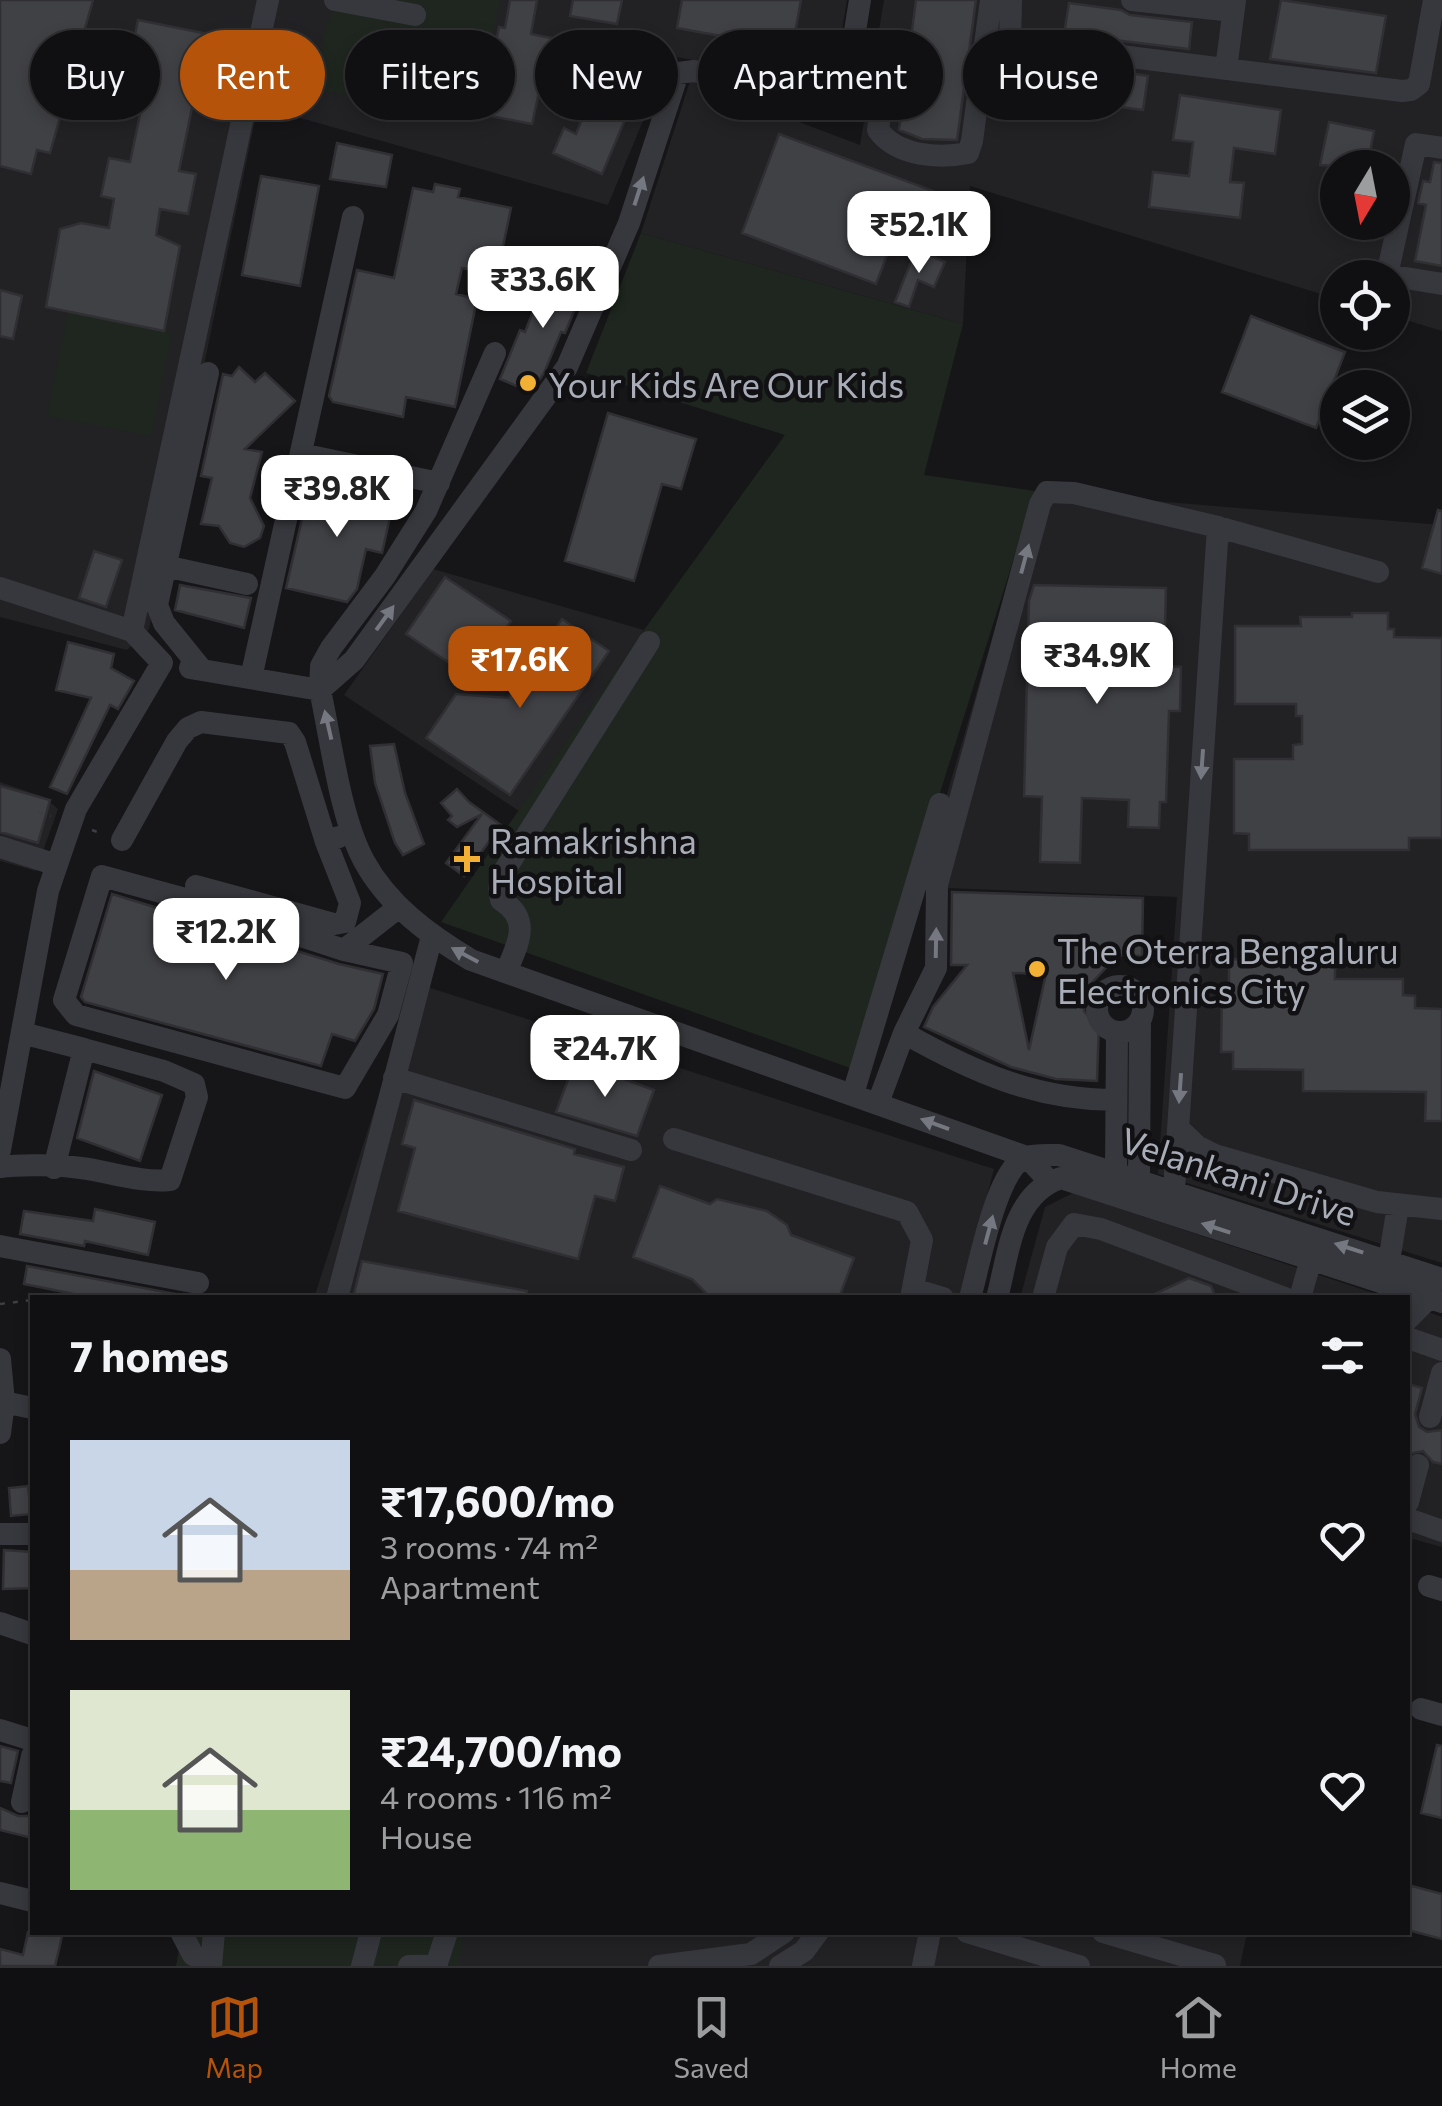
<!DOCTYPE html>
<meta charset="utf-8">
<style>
body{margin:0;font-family:Commissioner,sans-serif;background:#1e1e20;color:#f1f3f6;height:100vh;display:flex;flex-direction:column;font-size:38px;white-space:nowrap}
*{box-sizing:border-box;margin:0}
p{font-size:32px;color:#9c9d9f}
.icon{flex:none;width:55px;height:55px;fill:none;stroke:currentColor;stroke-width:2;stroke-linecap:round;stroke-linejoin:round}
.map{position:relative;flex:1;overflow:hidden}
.panel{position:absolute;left:30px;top:1295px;width:1380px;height:640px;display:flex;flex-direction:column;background:#101012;border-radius:0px;box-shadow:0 5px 15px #0003,0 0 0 2px #303032}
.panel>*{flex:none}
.hud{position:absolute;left:30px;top:30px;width:1382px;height:90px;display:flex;gap:20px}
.needle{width:65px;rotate:190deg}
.fabs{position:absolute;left:1320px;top:150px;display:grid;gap:20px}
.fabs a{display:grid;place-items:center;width:90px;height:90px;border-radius:50%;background:#101012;box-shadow:0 5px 15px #0003,0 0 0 2px #303032;font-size:50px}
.price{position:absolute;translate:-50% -85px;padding:0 22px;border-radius:20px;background:#fff;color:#222;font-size:32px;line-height:65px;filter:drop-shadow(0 2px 5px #0008)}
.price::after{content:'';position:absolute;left:50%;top:60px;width:30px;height:22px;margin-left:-15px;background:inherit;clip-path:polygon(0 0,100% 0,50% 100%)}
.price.current{background:#b45309;color:#fff}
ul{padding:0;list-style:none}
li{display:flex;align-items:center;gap:30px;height:250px;padding:0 40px}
li span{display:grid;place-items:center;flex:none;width:280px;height:200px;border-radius:0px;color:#555}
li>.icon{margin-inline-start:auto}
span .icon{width:120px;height:120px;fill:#fffc;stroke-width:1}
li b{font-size:42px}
h2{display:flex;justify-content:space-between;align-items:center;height:120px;padding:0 40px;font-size:42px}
.chip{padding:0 35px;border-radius:45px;background:#101012;box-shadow:0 5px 15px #0003,0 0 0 2px #303032;font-size:35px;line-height:90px}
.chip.current{background:#b45309;color:#fff}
.dock{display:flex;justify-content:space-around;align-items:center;height:140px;border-top:2px solid #303032;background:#101012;font-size:28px;color:#9c9d9f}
.dock a{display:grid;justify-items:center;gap:5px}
.dock .current{color:#b45309}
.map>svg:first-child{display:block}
.built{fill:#222225;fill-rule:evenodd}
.green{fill:#1e261f}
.building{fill:#404145;stroke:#303034;stroke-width:2.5;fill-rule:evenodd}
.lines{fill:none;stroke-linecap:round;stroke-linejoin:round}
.path{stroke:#3d3f44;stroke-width:2.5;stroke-dasharray:5 8;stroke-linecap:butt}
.minor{stroke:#37383d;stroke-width:22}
.oneway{fill:#757881}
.poi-dot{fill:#f2b134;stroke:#111113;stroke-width:4}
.labels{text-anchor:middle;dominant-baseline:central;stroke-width:9;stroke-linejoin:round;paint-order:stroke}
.poi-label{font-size:35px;fill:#a8adb8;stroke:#111113;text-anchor:start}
.street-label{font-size:35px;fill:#a8adb8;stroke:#111113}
</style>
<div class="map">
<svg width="1442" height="1966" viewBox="0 0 1442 1966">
<rect width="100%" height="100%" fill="#161618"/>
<path class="built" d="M0,0h847l-14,85 -163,-29 -62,149 -350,-99 -109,523 -22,21 -127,-33z
M884,0h558v331l-49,-15 -1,-38h-54l-1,21 -367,-113 -7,138 -322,-91 49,-152 170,64zM1338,168h54v54h-54z
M1035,491l407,34v738l-284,-89 19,-277 -257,-10z
M433,569l211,61 -125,181 -175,-116z
M0,782l44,15 14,12 -22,62 -36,-10z
M415,983l579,186 -34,128 -646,1z
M1073,1193l312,104 -365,1 25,-91z
M1408,1305l34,12v230l-29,-8 -5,22z
M463,1932l784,1 -7,33h-782z"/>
<path class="green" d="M340,0h160l-25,120 -160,-31 11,-64z
M641,233l322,91 -39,151 111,16 -182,578 -412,-147 203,-292 141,-195 -199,-62z
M68,312l104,21 -21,103 -104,-20z
M182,1933h282l-5,33h-283z"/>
<path class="building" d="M0,0h93l-43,153 -13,-3 -6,24 -31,-8z
M510,0h27l-6,34 41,8 -10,46 -21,-5 -9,41 -51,-10 18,-87 6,1z
M573,0h49l-5,24 -47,-8z
M682,0h119l-9,49 -115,-21z
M916,0h60l-19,140 -35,-1 -23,-9z
M1281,0l105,16 -10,57 -106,-14z
M1069,3l52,7 9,5 62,7 -3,27 -125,-15z
M138,20l90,18 -6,35 -22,-4 -21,102 17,3 -8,40 -28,-5 -4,26 24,11 -16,85 -118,-24 14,-78 21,-6 28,5 5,-29 -13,-3 8,-38 21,4 11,-52 -4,-4 11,-13 -24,-5z
M1104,69l44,7 -5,34 -44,-6z
M592,94l37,16 -27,64 -49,-21 11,-25 12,6z
M1180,95l101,15 -6,44 -41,-6 -4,34 14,1 -4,35 -91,-11 4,-35 36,4 4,-34 -20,-2z
M1329,122l45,9 -7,37 -47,-3z
M779,134l165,61 -12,32 -30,-11 -26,68 -134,-51z
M337,143l55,12 -6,32 -56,-8z
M1434,162l8,1v103l-27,-5 11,-56 -8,-2 5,-22 7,1z
M261,176l58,10 -19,100 -58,-11z
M435,184l25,5 -2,8 53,11 -14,67 -35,-7 -6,26 21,5 -22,108 -49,-10 -3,20 -70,-15 -4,-6 28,-126 37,8 19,-90 20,4z
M916,249l29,13 -11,25 -16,-7 -9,27 -14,-5z
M549,270l36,14 -20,49 -4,-1 -17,41 -13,19 -31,-13 20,-49 5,2z
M0,290l22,6 -9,43 -13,-3z
M1251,316l94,36 -29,76 -94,-36z
M239,367l16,15 10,-9 30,28 -50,48 17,3 -12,46 14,28 -4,12 -16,9 -14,-4 -11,-17 -18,-2 11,-46 -11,-2 22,-102 9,2z
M608,413l88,26 -15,50 -19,-5 -28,97 -69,-20z
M311,480l83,19 -12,54 -16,-4 -9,40 -10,13 -61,-14z
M1438,510l4,1v63l-20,-6z
M94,551l28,9 -16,47 -27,-9z
M445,577l66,44 -16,24 -13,-8 -22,33 -54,-36z
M180,585l71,13 -7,30 -69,-18z
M1034,585l132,3 -2,78 17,1 -1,44h-11l-3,91h-6l-1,26 -31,-1 1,-27 -47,-2 -2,65 -40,-1 2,-65 -18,-1 5,-195z
M1352,613h36v16h6v8l48,1v200h-33v12h-160v-16l-15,-1v-74h59v-14l9,-1v-28h-6v-12h-61v-78h66l-1,-9h52z
M562,619l47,32 -99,144 -84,-57 30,-44 52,4z
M68,642l46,12 -3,14 23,13 -16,28 -8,-4 -43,89 -17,-7 41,-89 -35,-8z
M394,744l11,49 19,51 -21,11 -8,-12 -20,-60 -5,-37z
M0,786l50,14 -12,43 -38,-11z
M457,789l12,13 32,23 -37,51 -18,-13 36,-49 -25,13 -9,-7 4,-4 -11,-13z
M952,892l191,6 -1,58 -24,-1 -31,33 -3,23 10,12h5l-2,58 -41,-2 -45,-12 -87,-40 9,-20 34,-42h-16zM1013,973l33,1 -17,76z
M112,894l227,70 44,10 -9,35 -19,32 -23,-7 -11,32 -236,-64 -4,-5z
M1229,959l106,1v19h68v16l12,1v12l27,1v112h-17l1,-29 -123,-1v-21l-70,-1v-17h-12l1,-57 7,-1z
M575,1061l79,29 -17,46 -81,-24z
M94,1071l68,24 -22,66 -63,-23z
M414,1100l161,49 -1,5 50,13 -9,34 -20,-5 -17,63 -180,-48 17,-63 -13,-4z
M660,1186l50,18 7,-5 50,12 20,14 4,10 63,23 -15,40h-128l-19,-19 -59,-22z
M95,1209l60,13 -7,33 -63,-14 -1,5 -64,-12 4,-23 69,10z
M362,1261l165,30 -1,7h-173z
M27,1266l159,30v2h-92l-70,-14z
M1189,1278l22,8 5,12h-70z
M1408,1384l14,4 -7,26 4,13 8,5 15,-2v34l-9,-2 -10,-11 -15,3z
M28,1486l3,28 -20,2 -2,-28z
M4,1550l28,2v36l-29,1z
M1437,1745l5,1v72l-21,-5z
M0,1746l18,5 -7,32 -11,-2z
M0,1808l18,8h14v22l-32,-8z
M1408,1885l34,9v45l-34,-9z
M28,1932h35l-8,34h-55v-17l23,6z"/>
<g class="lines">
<path class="path" d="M38,812l13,4
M92,830l8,3
M0,1304l32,-4"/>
<path class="minor" d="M335,0l80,15
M1011,0l-1,42 392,49 9,-1 8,-6 15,-84
M1132,0l101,11
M854,37l36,4 -12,89c19,26 60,29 90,23l4,-12 19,-141
M1226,69l9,-69
M1442,148l-26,-4 -29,131 55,9
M495,353l-69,158 -41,65 -54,72 -10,18 -1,24c11,50 20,127 44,171 24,44 65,74 107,99l556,197 23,25
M301,454l138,29
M165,566l82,18
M0,588l132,43 30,32
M132,631l136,-631
M190,668l130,22
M202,670l-38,-47 -7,-18 51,-232
M251,678l102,-461
M320,690l34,-30 213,-293 62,-144 49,-150 16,-2 136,34 14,-6 16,-99
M122,840l55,-99 11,-13 13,-6 88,11 6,9 31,100
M0,847l57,18
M196,886l138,38 11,-2 5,-19 -24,-61 13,-5
M344,950l58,13 -14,52 -43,73 -269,-73 -12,-15 38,-124 91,25 151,49 55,-43
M506,972c12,-28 26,-53 -5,-72l-2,-12 4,-15 146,-231
M1097 1009a23 23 0 1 1 46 0a23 23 0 1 1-46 0Z
M22,1033l62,16
M904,1033c69,39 132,67 212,67
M394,1078l237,72
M853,1094l87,-290
M878,1103l26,-70 32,-65 1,-83 103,-381 7,-12 27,1 144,34 160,45
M1178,1128l19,18 18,9 162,47 65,7
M674,1139l233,73 15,28 -11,58
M0,1150l48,-259 28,-82 86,-146
M0,1167c20,-3 61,-2 81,1 30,4 60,15 89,12l27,-83 -3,-13 -30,-13 -80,-22 -30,119
M1116,1171l1,-139
M1139,1179l1,-159
M1174,1190l44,-663
M0,1246l198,37
M1389,1261l9,-55
M913,1289l30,9
M337,1298l95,-362
M970,1298c9,-31 26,-129 56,-141 9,-3 23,-2 33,-2l383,124
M997,1298c12,-45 15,-104 64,-120l381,124
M1043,1298l14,-51 17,-23 27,5 184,69
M1300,1298l11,-39
M1408,1319l21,-21
M1408,1338l34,12
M0,1359l4,43 -4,31
M4,1402l28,6
M1430,1417l12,-44
M1408,1502l10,-37
M1408,1519l34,12
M0,1534h32
M1429,1586l13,4
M0,1623l32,11
M1421,1709l21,6
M0,1730l32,10
M22,1802l10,-46
M0,1893l32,8
M181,1932l12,23 18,7
M967,1932l112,34
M1103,1932l112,33
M211,1966l3,-34
M362,1966l9,-34
M409,1966l27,-1
M436,1966l11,-34
M659,1966l92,-12 33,-22
M780,1966l24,-15 14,-19
M923,1966l7,-34"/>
</g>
<defs><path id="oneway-solid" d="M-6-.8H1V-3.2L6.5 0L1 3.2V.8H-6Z" transform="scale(2.5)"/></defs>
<g class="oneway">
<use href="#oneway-solid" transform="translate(639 191) rotate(-72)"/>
<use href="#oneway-solid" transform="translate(1025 559) rotate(-75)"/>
<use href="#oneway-solid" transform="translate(385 618) rotate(-54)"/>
<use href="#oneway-solid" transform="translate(328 725) rotate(-103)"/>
<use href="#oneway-solid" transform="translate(1202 764) rotate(94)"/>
<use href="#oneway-solid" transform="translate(936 943) rotate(-89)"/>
<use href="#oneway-solid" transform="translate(465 955) rotate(-152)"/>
<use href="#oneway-solid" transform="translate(1180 1088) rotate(94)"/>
<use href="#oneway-solid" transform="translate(935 1124) rotate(-160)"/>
<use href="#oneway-solid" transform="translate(1216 1228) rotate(-162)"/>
<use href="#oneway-solid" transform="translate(989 1230) rotate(-75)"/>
<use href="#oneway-solid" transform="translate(1349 1248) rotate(-162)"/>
</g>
<g class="poi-dot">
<circle cx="528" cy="383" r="10"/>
<path d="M462 844h10v10h10v10h-10v10h-10v-10h-10v-10h10z"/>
<circle cx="1037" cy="969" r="10"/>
</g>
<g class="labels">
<g class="poi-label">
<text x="548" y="383">Your Kids Are Our Kids</text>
<text x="490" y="839">Ramakrishna<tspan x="490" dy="40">Hospital</tspan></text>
<text x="1057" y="949">The Oterra Bengaluru<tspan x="1057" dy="40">Electronics City</tspan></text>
</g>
<g class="street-label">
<text transform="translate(1239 1175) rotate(18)">Velankani Drive</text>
</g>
</g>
</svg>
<div class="fabs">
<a><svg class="needle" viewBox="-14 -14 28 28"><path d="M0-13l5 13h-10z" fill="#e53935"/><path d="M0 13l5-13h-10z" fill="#9c9d9f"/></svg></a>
<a><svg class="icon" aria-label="locate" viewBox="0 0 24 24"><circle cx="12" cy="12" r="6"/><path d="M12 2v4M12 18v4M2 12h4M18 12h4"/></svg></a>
<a><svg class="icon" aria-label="layers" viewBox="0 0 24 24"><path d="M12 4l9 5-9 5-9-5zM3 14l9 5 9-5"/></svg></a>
</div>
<b class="price" style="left:919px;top:276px">₹52.1K</b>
<b class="price" style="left:543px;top:331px">₹33.6K</b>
<b class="price" style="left:337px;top:540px">₹39.8K</b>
<b class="price" style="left:1097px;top:707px">₹34.9K</b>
<b class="price current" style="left:520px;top:711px">₹17.6K</b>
<b class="price" style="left:226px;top:983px">₹12.2K</b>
<b class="price" style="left:605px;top:1100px">₹24.7K</b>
<div class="hud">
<a class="chip">Buy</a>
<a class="chip current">Rent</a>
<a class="chip">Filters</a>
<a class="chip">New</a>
<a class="chip">Apartment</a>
<a class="chip">House</a>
</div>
<section class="panel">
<h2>7 homes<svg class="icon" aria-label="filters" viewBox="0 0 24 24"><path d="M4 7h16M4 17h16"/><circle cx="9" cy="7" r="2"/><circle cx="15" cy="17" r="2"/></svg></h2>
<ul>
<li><span style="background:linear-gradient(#c9d6e8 65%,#b9a48a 0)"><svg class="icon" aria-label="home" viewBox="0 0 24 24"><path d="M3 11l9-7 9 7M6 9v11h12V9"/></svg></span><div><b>₹17,600/mo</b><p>3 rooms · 74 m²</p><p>Apartment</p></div><svg class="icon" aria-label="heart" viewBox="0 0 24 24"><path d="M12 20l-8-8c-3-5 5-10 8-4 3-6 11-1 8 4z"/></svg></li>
<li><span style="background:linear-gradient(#dfe7d0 60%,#8fb573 0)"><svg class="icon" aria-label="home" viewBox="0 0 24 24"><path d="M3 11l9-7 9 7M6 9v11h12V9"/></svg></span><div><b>₹24,700/mo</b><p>4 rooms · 116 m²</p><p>House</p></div><svg class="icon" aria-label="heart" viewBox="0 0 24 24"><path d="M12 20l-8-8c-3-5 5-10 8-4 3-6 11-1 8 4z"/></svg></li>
</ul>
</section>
</div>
<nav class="dock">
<a class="current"><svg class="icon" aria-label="map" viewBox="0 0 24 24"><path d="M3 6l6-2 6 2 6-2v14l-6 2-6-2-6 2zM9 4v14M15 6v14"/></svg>Map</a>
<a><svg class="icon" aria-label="saved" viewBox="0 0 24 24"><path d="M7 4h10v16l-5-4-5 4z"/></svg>Saved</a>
<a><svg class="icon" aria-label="home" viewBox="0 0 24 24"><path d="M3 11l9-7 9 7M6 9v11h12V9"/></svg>Home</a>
</nav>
